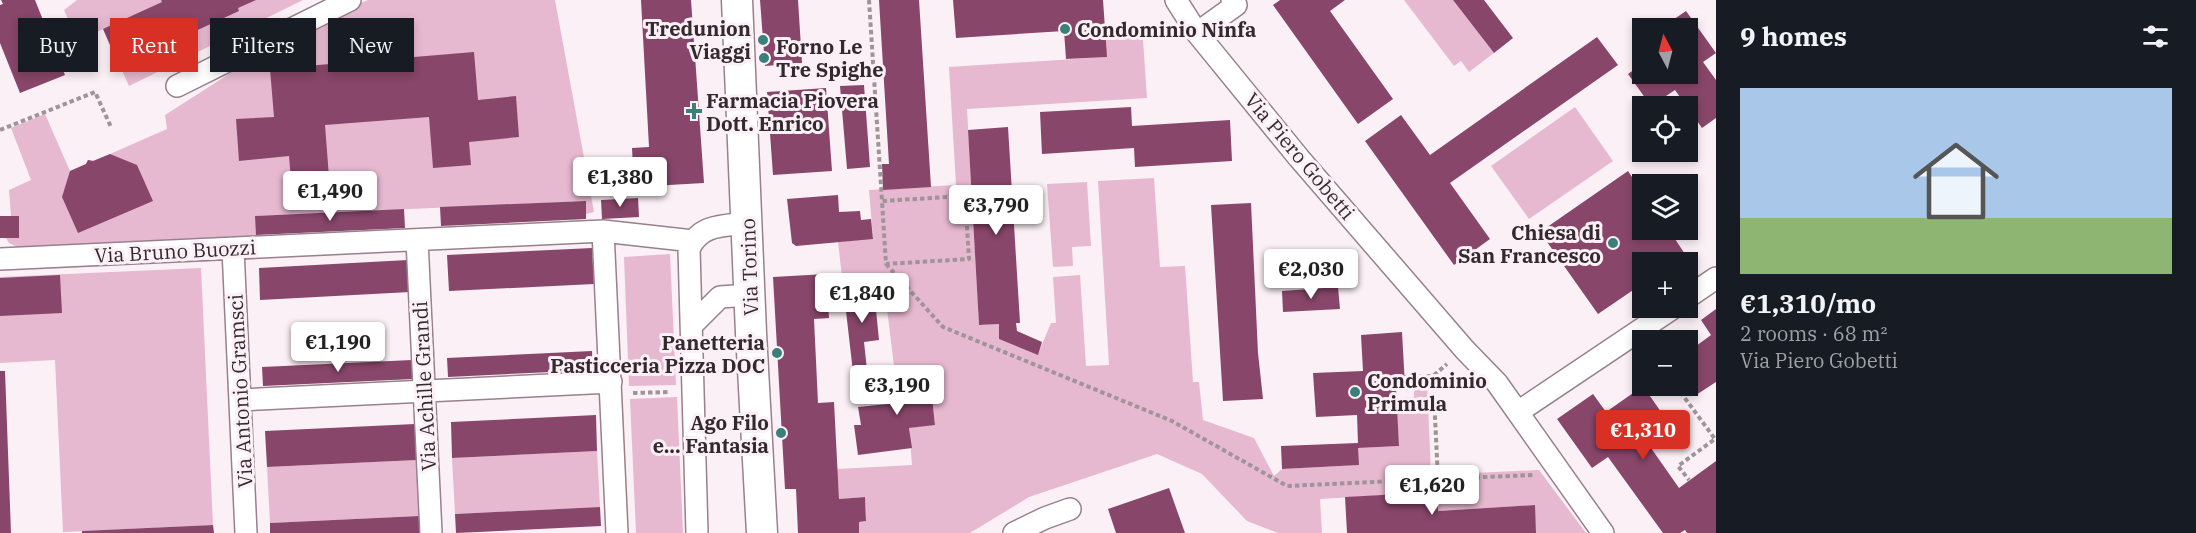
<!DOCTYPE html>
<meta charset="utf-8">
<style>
body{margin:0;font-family:"IBM Plex Serif",serif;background:#20242c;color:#f1f3f6;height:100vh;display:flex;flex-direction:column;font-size:22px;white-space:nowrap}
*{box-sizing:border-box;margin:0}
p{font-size:20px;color:#9ea1a6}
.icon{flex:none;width:33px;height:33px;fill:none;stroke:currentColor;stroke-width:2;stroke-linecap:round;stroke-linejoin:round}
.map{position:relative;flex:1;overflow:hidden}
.panel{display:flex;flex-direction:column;background:#171b24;width:480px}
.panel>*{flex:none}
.top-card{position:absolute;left:18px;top:18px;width:570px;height:54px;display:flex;gap:12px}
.needle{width:39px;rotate:353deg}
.controls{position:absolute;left:1632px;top:18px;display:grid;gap:12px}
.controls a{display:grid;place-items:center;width:66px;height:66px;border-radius:0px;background:#171b24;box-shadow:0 3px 9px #0003;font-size:30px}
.price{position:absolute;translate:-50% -51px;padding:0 14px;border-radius:6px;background:#fff;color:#222;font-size:20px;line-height:39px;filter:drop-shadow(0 2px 3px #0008)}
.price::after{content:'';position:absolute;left:50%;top:36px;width:18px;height:14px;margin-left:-9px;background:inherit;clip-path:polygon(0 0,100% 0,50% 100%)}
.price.current{background:#d93025;color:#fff}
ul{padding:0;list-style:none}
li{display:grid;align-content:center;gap:12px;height:318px;padding:0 24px}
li+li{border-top:2px solid #363941}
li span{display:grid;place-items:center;height:186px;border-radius:0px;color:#555}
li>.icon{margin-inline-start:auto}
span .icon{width:108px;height:108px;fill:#fffc;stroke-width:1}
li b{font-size:26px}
h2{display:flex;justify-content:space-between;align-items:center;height:72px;padding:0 24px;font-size:26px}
.pill{padding:0 21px;border-radius:0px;background:#171b24;box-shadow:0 3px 9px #0003;font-size:21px;line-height:54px}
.pill.current{background:#d93025;color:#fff}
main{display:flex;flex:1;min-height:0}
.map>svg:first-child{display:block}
.green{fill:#e7b9d0}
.building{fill:#88466a}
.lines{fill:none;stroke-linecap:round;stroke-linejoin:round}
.street-casing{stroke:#98808c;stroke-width:24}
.secondary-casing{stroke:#98808c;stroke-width:33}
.path{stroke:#9f9499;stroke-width:4;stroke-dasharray:4.5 3;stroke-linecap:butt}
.street{stroke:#fff;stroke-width:21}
.secondary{stroke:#fff;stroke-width:30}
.poi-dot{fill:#398078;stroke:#fbf0f5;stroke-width:2}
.labels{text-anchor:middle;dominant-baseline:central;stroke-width:6;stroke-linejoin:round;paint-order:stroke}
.poi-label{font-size:20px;font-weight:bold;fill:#33292e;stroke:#fbf0f5;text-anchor:end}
.street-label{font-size:20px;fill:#33292e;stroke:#fbf0f5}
</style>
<main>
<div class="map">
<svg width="1716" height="533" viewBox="0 0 1716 533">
<rect width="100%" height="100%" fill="#fbf0f5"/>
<path class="green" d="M77,0h226l-174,86 -26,-57 -25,13 -14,-32z
M368,0h187l39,212 -8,2v-13l-330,15v19l-54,10 -175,7 -18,-9 -3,-5 13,-1v-21h-8l-2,-26 22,-10 -20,-52 34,-14 25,57 16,-7 2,-4 6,1 73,-32 -2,-14 131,-84z
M1404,0h49l41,53 -25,19 -8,-11 -7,5z
M1142,25l5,73 -180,11 12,216 20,-1v15l39,15 13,-31h5l-3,-46 27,-2 6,91 23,-1 -11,-184 56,-3 6,89 25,-1 8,116h6l4,38 51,18 20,38 8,-7 76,-4v-17l41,-2 -3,-48 18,-1v-16h13l4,94 108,-5 47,63h-50l-2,-28 -96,6 -2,-19 -116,7 2,34h-44l-31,-12 -45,-47 -45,-20 -128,43 -59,36h-111v-11l7,-1 -1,-24 -26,2 -2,-30 75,-4 -3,-37 26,-4 -6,-54 -34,4 -8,-65h-4l-3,-19 -36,4 -6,-52 35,-4 -4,-48 87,-5 -7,-118 157,-10 -1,-30z
M1575,107l38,54 -84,58 -38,-53z
M1087,182l4,64 -19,1 1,19 -20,1 -6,-83z
M670,254l6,131 -47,1 -5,-129z
M201,268l12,257 -150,7 -8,-172 -55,3v-86z
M677,397l6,136h-47l-6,-134z
M597,451l3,56 -145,7 -3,-56z
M417,460l2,56 -149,7 -3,-56z"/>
<path class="building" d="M1,0h34l30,75 -45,18 -20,-50v-38l3,-1z
M161,0h95l-18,8 1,3 -61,28 2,4 -59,27 -18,-41 59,-27z
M641,0h50l13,183 -70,4 -2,-39 17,-1z
M760,0h38l4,63 -37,3z
M879,0h40l12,187 -48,3 -1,-26h7z
M953,0h150l4,57 -41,2 -2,-28 -108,7z
M1280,0h65l-15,11 63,88 -35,25 -85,-119z
M1453,0h31l29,38 -19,15z
M1686,11l30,42 -13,9 13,18v38l-14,10 -27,-38 -24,16 -23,-32 14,-10v10h46v-46h-27z
M1597,37l21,28 -168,118 40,56 -36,26 -89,-124 36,-26 29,40z
M474,52l4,48 38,-4 3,41 -50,5 2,23 -38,3 -4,-51 -104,8 4,52 -38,3 -2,-24 -50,5 -3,-42 38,-2 -4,-48z
M864,85l6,82 -23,2 -7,-83z
M826,88l6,83 -59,4 -6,-83z
M1131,107l1,19 98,-6 2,41 -97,6 -1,-19 -92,6 -2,-42z
M1008,127l12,196h-4l1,8 25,11 -4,13 -39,-16v-15l-20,1 -11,-195z
M110,154l27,11 16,36 -75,32 -16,-36 8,-26 16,-7 2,-4 5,1z
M1628,171l14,21v38h27l16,24 -12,8h-31v22l-44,30 -58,-82z
M838,195l1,17 21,-1 1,9 10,-1 2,20 -77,7 -4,-3 -5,-44z
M638,198l1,19 -37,2 -1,-19z
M586,201v18l-145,7 -1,-19z
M1251,203l7,150 5,46 -40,2 -12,-196z
M404,209l1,19 -149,7 -1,-19z
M0,216h19v22h-19z
M592,248l2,36 -145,7 -2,-36z
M408,260l2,32 -150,8 -1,-32z
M826,274l3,44 -15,1 4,84 16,-1 5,97 26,-2 1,24 -7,1v11h-61l-2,-44h-11l-12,-212z
M60,275l2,38 -62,3v-38z
M1338,287l2,22 -57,3 -1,-21z
M880,290l3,19 -7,1 3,30 -15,2 3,28 -14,2 -9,-78z
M1716,309v73l-20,13 -8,-12v-31l23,-17 -10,-15z
M1402,332l3,54 -9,1 3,59 -41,2 1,17 -77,4 -1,-23 77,-3 -1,-28 -41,2 -3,-44 50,-2 -2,-36z
M592,351l1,19 -145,7 -1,-19z
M412,360l1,19 -150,7 -1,-19z
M929,370l6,55 -26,3 3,20 -54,7 -4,-30h7l-3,-18 40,-4 -3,-29z
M0,371h5l6,162h-11z
M1643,386l25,36 -24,16 35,50 37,-27v72h-29l-2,-3 -5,3h-17l-55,-76 -16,11 -35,-49 36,-25 13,18z
M596,415l1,36 -145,7 -1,-36z
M415,424l2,36 -150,7 -2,-36z
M1169,488l16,45h-69l-8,-24z
M1437,492l1,19 97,-6 1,28h-189l-2,-36z
M600,507l1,19 -145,7 -1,-19z
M419,516l1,17h-150v-10z
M213,525l1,8h-132v-2z"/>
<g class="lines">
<g class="street-casing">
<path id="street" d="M1176,0l21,33 102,125 166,192 32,33 106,150
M1197,33l39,-28 -4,-5
M177,86l173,-86
M603,231l14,302
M417,240l14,293
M233,249l13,284
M0,259l603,-28 90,10
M1688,297l28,-19
M692,325l28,-28 29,-2
M240,400l371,-18
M1518,412l155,-104
M697,533l-8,-284c11,-25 34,-23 58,-26
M1014,533l31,-15 25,-9"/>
</g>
<g class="secondary-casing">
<path id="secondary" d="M737,0l14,333 11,200"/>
</g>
<path class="path" d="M869,0l13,201
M0,130l95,-38 16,35
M965,196l4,63 -83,5 -4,-63z
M886,264l57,63 229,94 115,65 151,-7 -5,-103 14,-12
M1404,377l29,-1
M1676,386l39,53 -37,27 11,14
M633,393l37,-1
M1438,479l95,-4"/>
<use href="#street" class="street"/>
<use href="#secondary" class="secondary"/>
</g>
<g class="poi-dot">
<circle cx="1065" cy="29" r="6"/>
<circle cx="763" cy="40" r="6"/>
<circle cx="764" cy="58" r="6"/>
<path d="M691 102h6v6h6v6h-6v6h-6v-6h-6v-6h6z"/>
<circle cx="1613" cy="243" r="6"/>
<circle cx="777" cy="353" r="6"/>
<circle cx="1355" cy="392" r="6"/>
<circle cx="781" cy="433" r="6"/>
</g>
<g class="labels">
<g class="poi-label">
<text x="751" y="28">Tredunion<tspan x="751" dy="23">Viaggi</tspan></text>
<text x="1077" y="29" text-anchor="start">Condominio Ninfa</text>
<text x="776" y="46" text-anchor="start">Forno Le<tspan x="776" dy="23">Tre Spighe</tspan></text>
<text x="706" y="100" text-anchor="start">Farmacia Piovera<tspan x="706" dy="23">Dott. Enrico</tspan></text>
<text x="1601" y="232">Chiesa di<tspan x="1601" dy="23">San Francesco</tspan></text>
<text x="765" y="342">Panetteria<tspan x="765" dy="23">Pasticceria Pizza DOC</tspan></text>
<text x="1367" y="380" text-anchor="start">Condominio<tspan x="1367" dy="23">Primula</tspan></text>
<text x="769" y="422">Ago Filo<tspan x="769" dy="23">e... Fantasia</tspan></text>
</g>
<g class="street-label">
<text transform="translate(1300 156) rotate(50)">Via Piero Gobetti</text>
<text transform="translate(175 251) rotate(-3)">Via Bruno Buozzi</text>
<text transform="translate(749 267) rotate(-92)">Via Torino</text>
<text transform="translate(424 386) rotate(-93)">Via Achille Grandi</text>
<text transform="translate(240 391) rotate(-93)">Via Antonio Gramsci</text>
</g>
</g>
</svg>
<div class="controls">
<a><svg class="needle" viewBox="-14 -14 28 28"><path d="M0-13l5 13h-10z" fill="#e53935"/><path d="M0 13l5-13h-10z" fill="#9ea1a6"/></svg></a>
<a><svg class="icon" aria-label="locate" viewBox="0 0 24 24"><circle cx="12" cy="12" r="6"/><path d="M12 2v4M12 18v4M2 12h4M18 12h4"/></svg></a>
<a><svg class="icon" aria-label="layers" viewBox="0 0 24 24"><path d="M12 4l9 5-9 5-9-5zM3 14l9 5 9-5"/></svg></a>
<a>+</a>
<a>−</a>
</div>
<b class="price" style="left:620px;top:208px">€1,380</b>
<b class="price" style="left:330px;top:222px">€1,490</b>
<b class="price" style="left:996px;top:236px">€3,790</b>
<b class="price" style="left:1311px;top:300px">€2,030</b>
<b class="price" style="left:862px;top:324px">€1,840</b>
<b class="price" style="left:338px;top:373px">€1,190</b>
<b class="price" style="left:897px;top:416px">€3,190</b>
<b class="price current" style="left:1643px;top:461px">€1,310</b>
<b class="price" style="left:1432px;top:516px">€1,620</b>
<div class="top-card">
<a class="pill">Buy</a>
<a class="pill current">Rent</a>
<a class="pill">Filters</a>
<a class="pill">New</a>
</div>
</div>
<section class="panel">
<h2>9 homes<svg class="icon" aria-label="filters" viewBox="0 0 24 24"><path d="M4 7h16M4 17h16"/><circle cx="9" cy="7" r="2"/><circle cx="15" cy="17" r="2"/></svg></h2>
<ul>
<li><span style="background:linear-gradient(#a9c7e8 70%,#8fb573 0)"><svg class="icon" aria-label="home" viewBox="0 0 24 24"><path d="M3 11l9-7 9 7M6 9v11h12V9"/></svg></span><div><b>€1,310/mo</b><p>2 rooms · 68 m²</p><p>Via Piero Gobetti</p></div></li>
</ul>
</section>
</main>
